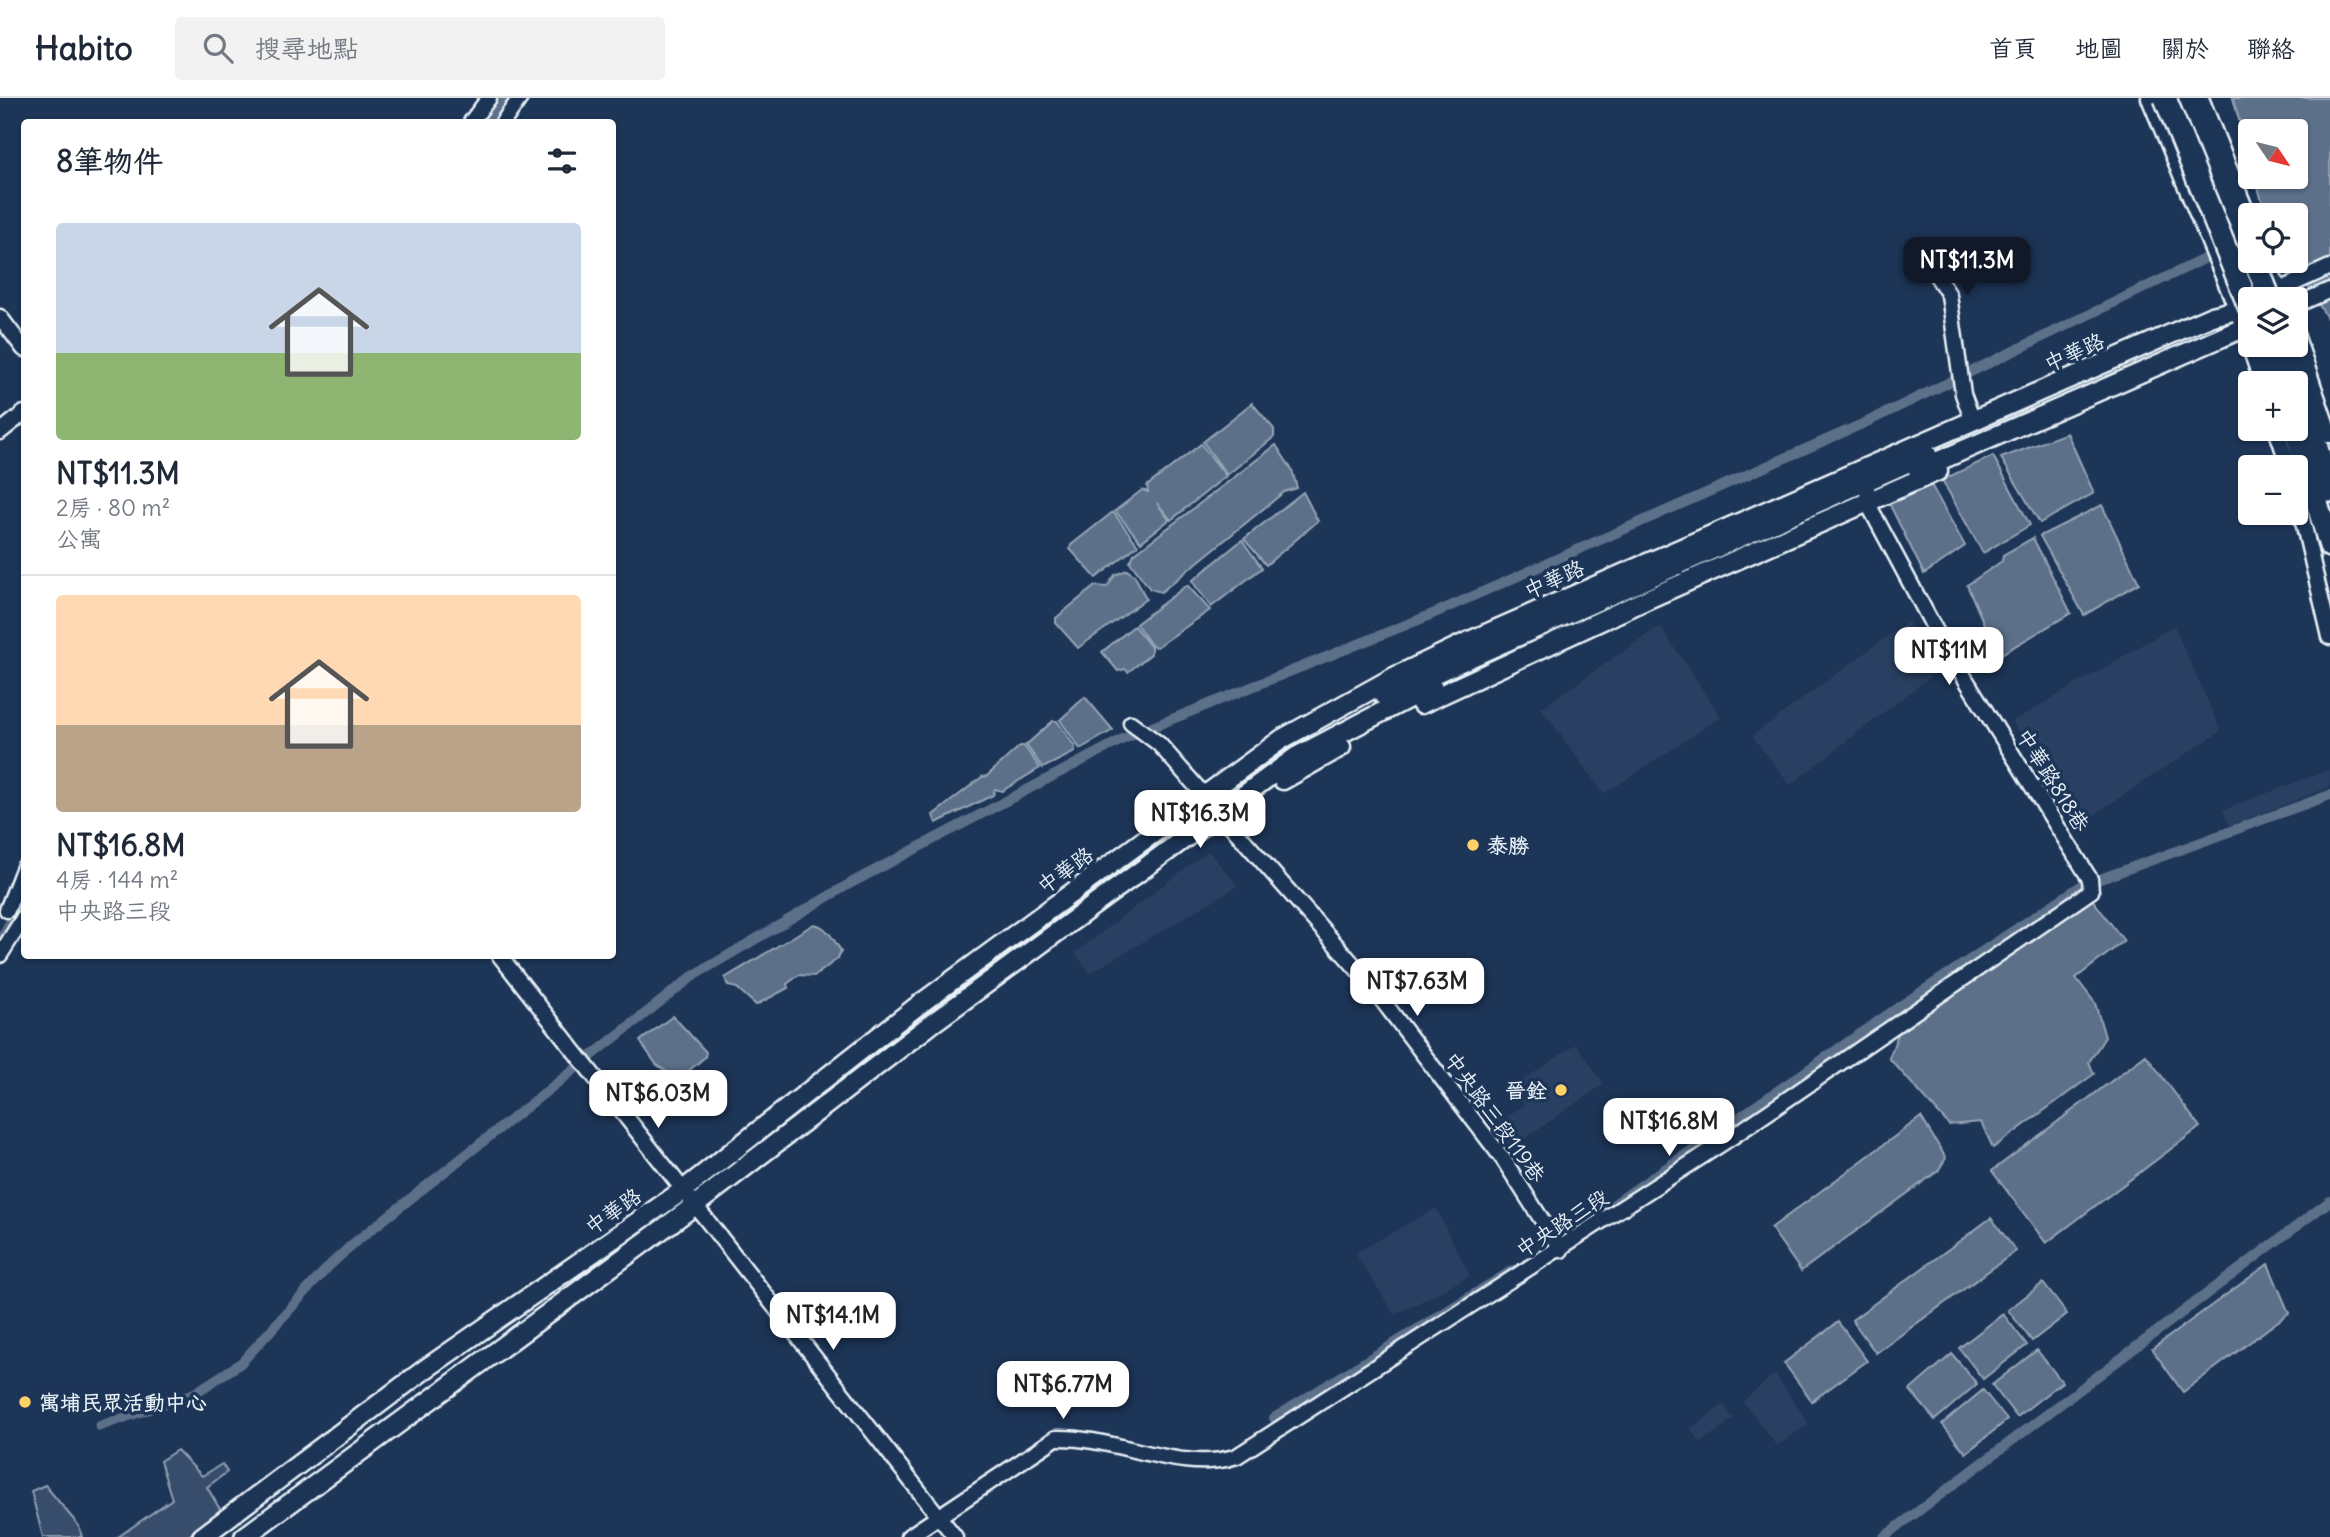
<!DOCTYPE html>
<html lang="zh-TW">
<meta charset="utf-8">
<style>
body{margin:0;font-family:Delius,"LXGW WenKai TC",sans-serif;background:#f2f2f3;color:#1f2937;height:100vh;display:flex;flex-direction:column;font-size:26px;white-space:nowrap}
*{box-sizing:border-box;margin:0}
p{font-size:23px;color:#747a83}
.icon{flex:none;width:38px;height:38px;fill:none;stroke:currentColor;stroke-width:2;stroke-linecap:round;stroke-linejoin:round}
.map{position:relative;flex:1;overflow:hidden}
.side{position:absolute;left:21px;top:21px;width:595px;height:840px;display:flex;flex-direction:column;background:#fff;border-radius:7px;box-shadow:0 2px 5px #0004}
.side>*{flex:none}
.needle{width:46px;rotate:125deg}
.controls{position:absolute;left:2238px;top:21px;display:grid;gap:14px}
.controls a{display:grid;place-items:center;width:70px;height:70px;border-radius:7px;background:#fff;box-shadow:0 2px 5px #0004;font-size:35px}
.price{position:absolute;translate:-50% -60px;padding:0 16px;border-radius:14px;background:#fff;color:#222;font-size:23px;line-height:46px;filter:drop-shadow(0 2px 4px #0008)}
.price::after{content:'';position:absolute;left:50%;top:42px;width:21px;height:16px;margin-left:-10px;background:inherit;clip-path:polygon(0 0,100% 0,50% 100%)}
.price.current{background:#111827;color:#fff}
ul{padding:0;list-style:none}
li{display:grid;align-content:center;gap:14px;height:371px;padding:0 35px}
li+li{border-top:2px solid #e0e1e3}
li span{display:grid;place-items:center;height:217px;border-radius:7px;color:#555}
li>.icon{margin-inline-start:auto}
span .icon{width:126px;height:126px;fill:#fffc;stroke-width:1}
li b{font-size:30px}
h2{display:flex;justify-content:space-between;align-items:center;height:84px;padding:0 35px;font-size:30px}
header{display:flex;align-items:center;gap:42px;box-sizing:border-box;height:98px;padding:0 35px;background:#fff;border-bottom:2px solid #e0e1e3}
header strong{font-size:33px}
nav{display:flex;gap:38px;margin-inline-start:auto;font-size:24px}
.search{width:490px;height:63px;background:#f2f2f3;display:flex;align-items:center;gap:18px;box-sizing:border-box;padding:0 24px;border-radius:7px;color:#747a83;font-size:26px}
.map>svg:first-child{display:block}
.built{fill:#2a4162}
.green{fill:#374d6c;stroke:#909fb2;stroke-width:2}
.water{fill:#5d7089;stroke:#95a4b5;stroke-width:2}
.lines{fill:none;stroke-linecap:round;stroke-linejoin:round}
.canal{stroke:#5d7089;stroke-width:10}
.minor-casing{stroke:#e8f1f8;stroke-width:19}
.major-casing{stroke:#e8f1f8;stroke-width:23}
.highway-casing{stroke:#e8f1f8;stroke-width:26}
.minor{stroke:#1d3557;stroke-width:14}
.major{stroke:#1d3557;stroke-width:18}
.highway{stroke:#1d3557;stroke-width:21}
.highway-bridge-casing{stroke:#e8f1f8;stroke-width:26;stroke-linecap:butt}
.highway-bridge{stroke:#1d3557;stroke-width:21}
.poi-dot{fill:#ffd166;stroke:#1d3557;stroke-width:2.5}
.labels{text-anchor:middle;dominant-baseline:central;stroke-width:7;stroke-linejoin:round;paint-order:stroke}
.street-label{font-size:21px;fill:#e8f1f8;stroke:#1d3557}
.poi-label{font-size:21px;font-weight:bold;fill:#e8f1f8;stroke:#1d3557;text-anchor:start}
</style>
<header>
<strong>Habito</strong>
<div class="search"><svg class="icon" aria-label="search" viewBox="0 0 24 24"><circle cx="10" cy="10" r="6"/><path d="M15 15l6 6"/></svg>搜尋地點</div>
<nav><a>首頁</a><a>地圖</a><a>關於</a><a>聯絡</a></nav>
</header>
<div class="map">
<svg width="2330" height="1439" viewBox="0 0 2330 1439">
<rect width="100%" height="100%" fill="#1d3557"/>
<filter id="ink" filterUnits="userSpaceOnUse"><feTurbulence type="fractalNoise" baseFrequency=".0143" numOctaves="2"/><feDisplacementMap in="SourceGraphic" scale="14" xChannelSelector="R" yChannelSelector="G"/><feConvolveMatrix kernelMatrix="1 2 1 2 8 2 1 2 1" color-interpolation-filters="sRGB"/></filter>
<g filter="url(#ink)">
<path class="built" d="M1908,523l31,49 -149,115 -38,-49z
M1660,528l61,91 -117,77 -63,-86z
M2174,528l47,105 -140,92 -69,-101z
M2330,671v18l-101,39 -6,-16z
M1208,753l30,35 -148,87 -15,-20z
M1576,946l28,40 -100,69 -16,-23 36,-25 -12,-17z
M1436,1110l34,68 -75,39 -40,-62z
M1775,1276l34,50 -32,22 -34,-45z
M1723,1307l11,13 -33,25 -11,-14z"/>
<path class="green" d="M177,1352l25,26 20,-12 5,8 -20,15 14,24 -34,26h-69l54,-38 -12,-38z
M45,1387l34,41 3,11h-39l-12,-46z"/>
<path class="water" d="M2233,0h97v225l-37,-62h3v-46h-30l-11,-38h41v-46h-46v29z
M1252,305l22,26v8l-47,38 -24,-33z
M2067,335l27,60 -54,30 -39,-65z
M1201,346l25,32 -55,44 -14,-17 12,17 -28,22 -26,-31 27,-21 6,2 -1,-6z
M1276,347l16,25 5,18 -13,4 -123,100 -11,-3 -20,-27 4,-8z
M1993,358l37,69 -47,28 -41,-73z
M1930,385l35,63 -41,28 -36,-73z
M1303,394l15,29 -52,44 -22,-26z
M2102,407l37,78 -55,32 -44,-79z
M1113,414l25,33 -42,33 -26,-29 1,-4z
M2033,440l38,75 -73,43 -31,-71 35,-24 1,-6z
M1242,442l20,28 -51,39 -19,-26z
M1127,472l8,6 11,23 -68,49 -22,-25v-5l39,-32 12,1 8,-12z
M1187,487l23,25 -53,37 -5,-1 -16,-22z
M1134,528l17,21v7l-23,18 -3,-3 -7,2 -16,-19z
M1085,599l28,33 -33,19 -20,-29z
M1053,623h4l18,26v5l-32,16 -17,-23z
M1020,648h4l16,22 -38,23 -7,-2 -2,6 -57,28 -3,-8 49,-38 5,-1z
M2089,797l35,46 -48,37 19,25 10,34 -16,25 5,12 -101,74 -12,-26 -32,3 -60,-67 9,-24z
M814,826c13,2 20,16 27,27l-3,7 -23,18 -16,-1 -12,9 1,4 -32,17 -19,-17 -9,-2 -3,-8z
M673,918l33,36 -1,5 -27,23 -22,-16 -16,-23z
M2146,957l54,72 -154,116 -54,-72z
M1921,1019l25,41 -8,13 -137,100 -30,-43z
M1991,1120l25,33 -140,102 -24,-33z
M2268,1166l21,49 -106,79 -31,-43z
M2043,1185l24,31 -35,27 -24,-31z
M2003,1216l24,31 -44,34 -24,-31z
M1838,1224l29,39 -55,40 -28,-38z
M2037,1252l25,32 -45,35 -25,-32z
M1952,1256l25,30 -42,36 -25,-30z
M1983,1292l24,30 -41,33 -24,-29z"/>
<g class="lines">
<path class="canal" d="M488,24l16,-24
M0,843l24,-44
M1588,1124l315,-218 178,-118 249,-91
M1274,1320l239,-148
M100,1328l95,-33 46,-30 89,-98 24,-22 339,-267 158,-93 274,-145 303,-122 441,-195 335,-162
M1884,1439l446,-336"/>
<g class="minor-casing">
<path id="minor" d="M2149,0l88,212 25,73
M2201,0l49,122
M471,24l18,-24
M503,24l17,-24
M2267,163l16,38
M1928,164l21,33 14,99 10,27
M2279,192l51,-23
M2296,207l34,-15
M0,219l24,32
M2296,236l34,101
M2276,331l13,38
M0,334l24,-19
M2296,394l34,145
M1131,625l28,21 207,235 137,180 58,91
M7,812l17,-43
M0,857l24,-38
M500,858l455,581
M908,1439l148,-99c59,-2 126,37 181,18l498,-321 356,-244 -1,-12 -152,-244 -70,-131 -2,-31"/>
</g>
<g class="major-casing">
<path id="major" d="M1918,372l332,-145
M1384,598l543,-242
M1421,606l229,-106 288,-127
M1283,682l58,-33
M202,1439l222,-167 258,-179 234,-184 366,-268 114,-63 69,-33 747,-327 25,-6
M244,1439l450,-331 236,-181 366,-268 136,-71"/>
</g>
<g class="highway-casing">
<path id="highway" d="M2189,0l61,152
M2265,247l15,38
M2286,247l44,146
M2295,331l35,117"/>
</g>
<use href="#minor" class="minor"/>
<use href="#major" class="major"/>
<use href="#highway" class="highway"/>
<g class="highway-bridge-casing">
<path id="highway-bridge" d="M2165,0l85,211
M2255,163l15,38"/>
</g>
<use href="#highway-bridge" class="highway-bridge"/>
</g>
</g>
<g class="poi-dot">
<circle cx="1473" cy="747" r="7"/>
<circle cx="1561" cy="992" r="7"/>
<circle cx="25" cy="1304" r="7"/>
</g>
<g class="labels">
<g class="street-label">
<text transform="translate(2074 254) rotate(-24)">中華路</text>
<text transform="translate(1554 481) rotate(-24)">中華路</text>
<text transform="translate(2053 682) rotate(58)">中華路818巷</text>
<text transform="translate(1065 772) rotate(-36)">中華路</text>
<text transform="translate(1495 1019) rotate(54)">中央路三段119巷</text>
<text transform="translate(613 1113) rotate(-35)">中華路</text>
<text transform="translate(1562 1125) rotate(-33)">中央路三段</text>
</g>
<g class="poi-label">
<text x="1487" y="747">泰勝</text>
<text x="1547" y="992" text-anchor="end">晉銓</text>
<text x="39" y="1304">寓埔民眾活動中心</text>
</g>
</g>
</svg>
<div class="controls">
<a><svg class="needle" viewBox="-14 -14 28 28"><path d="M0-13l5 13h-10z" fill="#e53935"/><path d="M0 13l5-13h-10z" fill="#747a83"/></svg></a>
<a><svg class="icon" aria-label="locate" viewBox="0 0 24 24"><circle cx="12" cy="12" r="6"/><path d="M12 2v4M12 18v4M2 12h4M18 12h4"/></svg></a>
<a><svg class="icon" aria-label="layers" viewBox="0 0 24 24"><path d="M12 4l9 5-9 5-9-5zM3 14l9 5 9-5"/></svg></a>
<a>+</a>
<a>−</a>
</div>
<b class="price current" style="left:1967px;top:199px">NT$11.3M</b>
<b class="price" style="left:1949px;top:589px">NT$11M</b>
<b class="price" style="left:1200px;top:752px">NT$16.3M</b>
<b class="price" style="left:1417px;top:920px">NT$7.63M</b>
<b class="price" style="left:658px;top:1032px">NT$6.03M</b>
<b class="price" style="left:1669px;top:1060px">NT$16.8M</b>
<b class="price" style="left:833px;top:1254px">NT$14.1M</b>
<b class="price" style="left:1063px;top:1323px">NT$6.77M</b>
<section class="side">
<h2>8筆物件<svg class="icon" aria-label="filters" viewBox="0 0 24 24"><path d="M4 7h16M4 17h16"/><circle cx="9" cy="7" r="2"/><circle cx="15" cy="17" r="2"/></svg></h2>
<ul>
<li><span style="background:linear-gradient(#c9d6e8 60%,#8fb573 0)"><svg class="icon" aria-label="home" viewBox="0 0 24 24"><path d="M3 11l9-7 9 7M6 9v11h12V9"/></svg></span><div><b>NT$11.3M</b><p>2房 · 80 m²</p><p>公寓</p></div></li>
<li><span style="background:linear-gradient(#ffd9b3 60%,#b9a48a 0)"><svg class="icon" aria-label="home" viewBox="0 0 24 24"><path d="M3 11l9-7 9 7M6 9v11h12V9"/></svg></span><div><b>NT$16.8M</b><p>4房 · 144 m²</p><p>中央路三段</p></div></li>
</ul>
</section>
</div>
